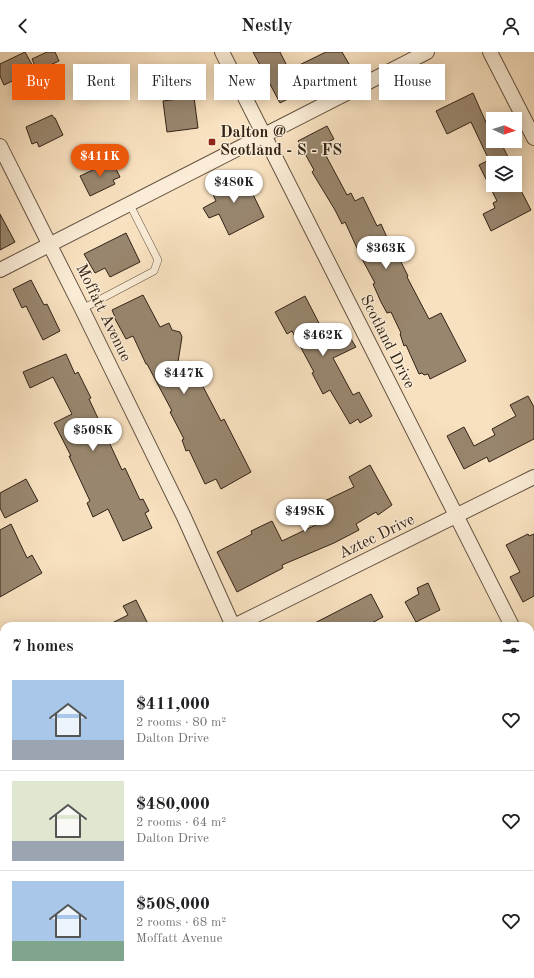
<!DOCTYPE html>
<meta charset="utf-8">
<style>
body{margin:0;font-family:"Old Standard TT",serif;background:#f6f6f6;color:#202124;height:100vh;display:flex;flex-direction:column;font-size:15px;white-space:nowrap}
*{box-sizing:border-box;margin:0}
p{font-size:13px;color:#757577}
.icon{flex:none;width:22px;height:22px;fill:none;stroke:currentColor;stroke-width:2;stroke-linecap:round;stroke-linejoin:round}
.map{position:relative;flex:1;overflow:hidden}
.details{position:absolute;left:0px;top:570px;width:534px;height:356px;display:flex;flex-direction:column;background:#fff;border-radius:12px 12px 0 0;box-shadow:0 2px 10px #0003}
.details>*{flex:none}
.hud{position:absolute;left:12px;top:12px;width:510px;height:36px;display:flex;gap:8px}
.needle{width:26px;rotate:93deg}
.fabs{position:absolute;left:486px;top:60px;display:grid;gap:8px}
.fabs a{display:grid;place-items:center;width:36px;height:36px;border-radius:0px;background:#fff;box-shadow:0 2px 10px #0003;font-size:20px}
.price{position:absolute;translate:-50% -34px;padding:0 9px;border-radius:14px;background:#fff;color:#222;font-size:13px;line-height:26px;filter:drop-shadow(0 1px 2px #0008)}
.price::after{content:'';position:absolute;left:50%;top:24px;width:12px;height:9px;margin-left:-6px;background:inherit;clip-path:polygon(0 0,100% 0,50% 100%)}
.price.selected{background:#ea580c;color:#fff}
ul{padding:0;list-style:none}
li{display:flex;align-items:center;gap:12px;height:100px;padding:0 12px}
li+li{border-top:1px solid #e0e0e0}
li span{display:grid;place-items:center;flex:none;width:112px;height:80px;border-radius:0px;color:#555}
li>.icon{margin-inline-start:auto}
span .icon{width:48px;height:48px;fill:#fffc;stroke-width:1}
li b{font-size:17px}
h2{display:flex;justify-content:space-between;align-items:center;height:48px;padding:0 12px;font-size:17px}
.tag{padding:0 14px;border-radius:0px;background:#fff;box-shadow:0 2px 10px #0003;font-size:14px;line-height:36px}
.tag.selected{background:#ea580c;color:#fff}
header{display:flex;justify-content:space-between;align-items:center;height:52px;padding:0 12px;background:#fff;font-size:18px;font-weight:800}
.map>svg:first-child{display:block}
.building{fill:#99866e;stroke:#322316}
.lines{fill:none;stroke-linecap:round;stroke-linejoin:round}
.service-casing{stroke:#645240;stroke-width:8}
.minor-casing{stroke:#645240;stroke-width:16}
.tertiary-casing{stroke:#645240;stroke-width:20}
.service{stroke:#faecd6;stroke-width:7}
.minor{stroke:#faecd6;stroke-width:14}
.tertiary{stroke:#faecd6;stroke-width:18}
.poi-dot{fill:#8f2418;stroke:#faecd6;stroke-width:1.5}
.labels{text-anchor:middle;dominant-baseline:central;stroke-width:3;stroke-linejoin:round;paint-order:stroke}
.poi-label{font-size:16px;font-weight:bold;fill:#322316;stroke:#faecd6;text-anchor:start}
.street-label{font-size:16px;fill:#322316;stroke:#faecd6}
</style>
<header><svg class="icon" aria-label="back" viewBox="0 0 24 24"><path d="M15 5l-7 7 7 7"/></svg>Nestly<svg class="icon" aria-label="person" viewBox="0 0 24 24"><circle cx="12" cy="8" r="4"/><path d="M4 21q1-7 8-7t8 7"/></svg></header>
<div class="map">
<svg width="534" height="926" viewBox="0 0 534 926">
<rect width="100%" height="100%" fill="#f8e1c0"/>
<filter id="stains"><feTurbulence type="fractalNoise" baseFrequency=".005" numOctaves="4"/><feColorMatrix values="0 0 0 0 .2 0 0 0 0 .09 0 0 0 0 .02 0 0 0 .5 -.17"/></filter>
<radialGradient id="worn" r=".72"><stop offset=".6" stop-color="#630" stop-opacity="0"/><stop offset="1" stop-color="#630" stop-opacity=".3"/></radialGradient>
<path class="building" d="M25,0l10,18 -31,15 -4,-9v-12z
M47,0h8l4,9 -22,10 -5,-12z
M253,0h27l9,18 37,-18h16l7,12 -42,23 1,2 -28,14z
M473,41l15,34 4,-1 1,2v13h7l11,22h-18v22h22v-15l5,9 -4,2 15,29 -40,21 -8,-17 12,-6 -2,-5 4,-2 -18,-36 10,-5 -18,-38 -24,12 -11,-23z
M194,45l4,31 -31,4 -4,-31z
M52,63l2,3h1l8,17 -24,12 -2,-5 -5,2 -6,-17z
M327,74l7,13 -10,5 3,4 -4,2 24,45 4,-2 4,8 8,-4 14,29 4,-2 13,29 2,-1 12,24 -1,1 22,42 12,-6 25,48 -36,18 -2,-5 -4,1 -2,-2 -3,1 -13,-29 -2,1 -4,-12 1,-1 -10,-21 -4,1 -6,-11 -8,-18 2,-1 -13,-24 -17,-37 -3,2 -7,-14 -23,-38 2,-2 -16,-29z
M112,109l8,16 -7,3 2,4 -25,12 -10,-20z
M242,120l22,45 -35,18 -10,-21 -10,4 -6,-10 13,-7 -6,-13z
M0,162l15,28 -15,8z
M126,181l14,29 -30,15 -5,-9 -10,5 -11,-19z
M31,228l13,25 3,-1 13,27 -17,9 -17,-34 -4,2 -9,-19z
M143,243l17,32 9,-4 3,7 8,2 2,5 -5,31 14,-7 9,17 -1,1 22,42 3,-2 27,53 -30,17 -5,-10 -11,5 -16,-34 -3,1 -4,-11 2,-1 -14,-27 2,-1 -25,-47h-1l-13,-28 -7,3 -12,-22h1l-3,-7z
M305,244l18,35 4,-2 4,7 2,-1 4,7 12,-6 7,11 -23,11 20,37 6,-3 13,24 -12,7 -2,-4 -8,5 -20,-34 -7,4 -11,-21 2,-1 -22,-41 -5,3 -12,-22z
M66,302l9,20 3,-2 13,26 -2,1 33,71 3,-2 15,32 3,-1 6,12 -4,2 7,15 -29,13 -15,-32 -15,8 -6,-14 3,-2 -21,-45h2l-17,-33 18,-9 -19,-37 -23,11 -7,-16z
M528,344l6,11v32l-45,23 -2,-5 -23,12 -17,-33 17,-9 10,19 21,-11 -3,-6 24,-13 -6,-11z
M370,413l22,40 -14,10 -2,-3 -20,12 3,6 -25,13 -52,22 1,3 -46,24 -20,-40 35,-18 -1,-3 21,-10 10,20 42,-20 -8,-16 38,-18 -5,-10z
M26,427l12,22 -33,17 -5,-10v-15z
M11,472l16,34 5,-3 10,18 -42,24v-67z
M528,482l1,2 5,-2v62l-11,6 -13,-25 10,-5 -14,-27z
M428,531l12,27 -24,12 -11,-20 14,-8 -2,-6z
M371,542l12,23 -17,9h-57z
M136,548l13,26h-43l22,-11 -5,-9z"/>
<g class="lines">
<g class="service-casing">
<path id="service" d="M82,257l72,-38 4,-11 -29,-57"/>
</g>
<g class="minor-casing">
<path id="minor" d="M222,0l290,574
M490,0l44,86
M0,94l82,163 102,208 49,109
M0,218l427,-218
M234,574l300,-149
M530,610l4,8
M530,699l4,-2"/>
</g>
<g class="tertiary-casing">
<path id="tertiary" d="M0,625l4,7
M148,922l2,4"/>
</g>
<use href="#service" class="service"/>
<use href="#minor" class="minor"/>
<use href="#tertiary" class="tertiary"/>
</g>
<rect class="poi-dot" x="208" y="86" width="8" height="8" rx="2"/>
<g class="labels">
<g class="poi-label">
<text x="220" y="81">Dalton @<tspan x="220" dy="18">Scotland - S - FS</tspan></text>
</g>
<g class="street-label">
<text transform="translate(103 261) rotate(64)">Moffatt Avenue</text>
<text transform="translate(387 290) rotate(63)">Scotland Drive</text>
<text transform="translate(377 485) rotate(-26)">Aztec Drive</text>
</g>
</g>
<rect width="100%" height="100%" filter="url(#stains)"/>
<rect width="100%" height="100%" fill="url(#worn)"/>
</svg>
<div class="fabs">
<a><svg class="needle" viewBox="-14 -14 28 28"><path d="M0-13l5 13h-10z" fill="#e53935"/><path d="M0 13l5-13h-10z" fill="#757577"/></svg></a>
<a><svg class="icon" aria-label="layers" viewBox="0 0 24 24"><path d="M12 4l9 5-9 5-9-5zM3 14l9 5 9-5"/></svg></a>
</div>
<b class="price selected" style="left:100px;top:126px">$411K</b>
<b class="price" style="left:234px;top:152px">$480K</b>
<b class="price" style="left:386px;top:218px">$363K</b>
<b class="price" style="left:323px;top:305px">$462K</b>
<b class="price" style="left:184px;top:343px">$447K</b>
<b class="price" style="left:93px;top:400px">$508K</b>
<b class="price" style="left:305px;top:481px">$498K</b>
<div class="hud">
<a class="tag selected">Buy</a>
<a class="tag">Rent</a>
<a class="tag">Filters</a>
<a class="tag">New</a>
<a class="tag">Apartment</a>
<a class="tag">House</a>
</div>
<section class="details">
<h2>7 homes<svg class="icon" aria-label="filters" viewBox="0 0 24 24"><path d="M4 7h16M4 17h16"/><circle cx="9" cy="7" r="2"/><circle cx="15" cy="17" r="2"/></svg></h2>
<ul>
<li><span style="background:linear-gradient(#a9c7e8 75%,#9aa5b1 0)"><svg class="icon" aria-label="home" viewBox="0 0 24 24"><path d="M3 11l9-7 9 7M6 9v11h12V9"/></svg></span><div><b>$411,000</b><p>2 rooms · 80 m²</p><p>Dalton Drive</p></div><svg class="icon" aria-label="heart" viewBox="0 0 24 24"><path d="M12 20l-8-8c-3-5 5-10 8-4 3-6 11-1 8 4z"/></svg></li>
<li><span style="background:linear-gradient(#dfe7d0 75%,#9aa5b1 0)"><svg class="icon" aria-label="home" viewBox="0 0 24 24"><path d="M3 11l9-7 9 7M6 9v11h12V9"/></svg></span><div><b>$480,000</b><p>2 rooms · 64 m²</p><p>Dalton Drive</p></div><svg class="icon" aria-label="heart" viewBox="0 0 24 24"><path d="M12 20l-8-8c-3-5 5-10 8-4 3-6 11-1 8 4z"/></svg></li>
<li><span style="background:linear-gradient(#a9c7e8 75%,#7fa58c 0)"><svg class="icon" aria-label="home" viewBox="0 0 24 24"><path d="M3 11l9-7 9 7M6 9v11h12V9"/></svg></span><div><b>$508,000</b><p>2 rooms · 68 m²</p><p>Moffatt Avenue</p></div><svg class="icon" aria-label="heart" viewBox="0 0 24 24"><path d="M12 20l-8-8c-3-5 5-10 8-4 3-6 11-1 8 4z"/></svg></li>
</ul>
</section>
</div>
